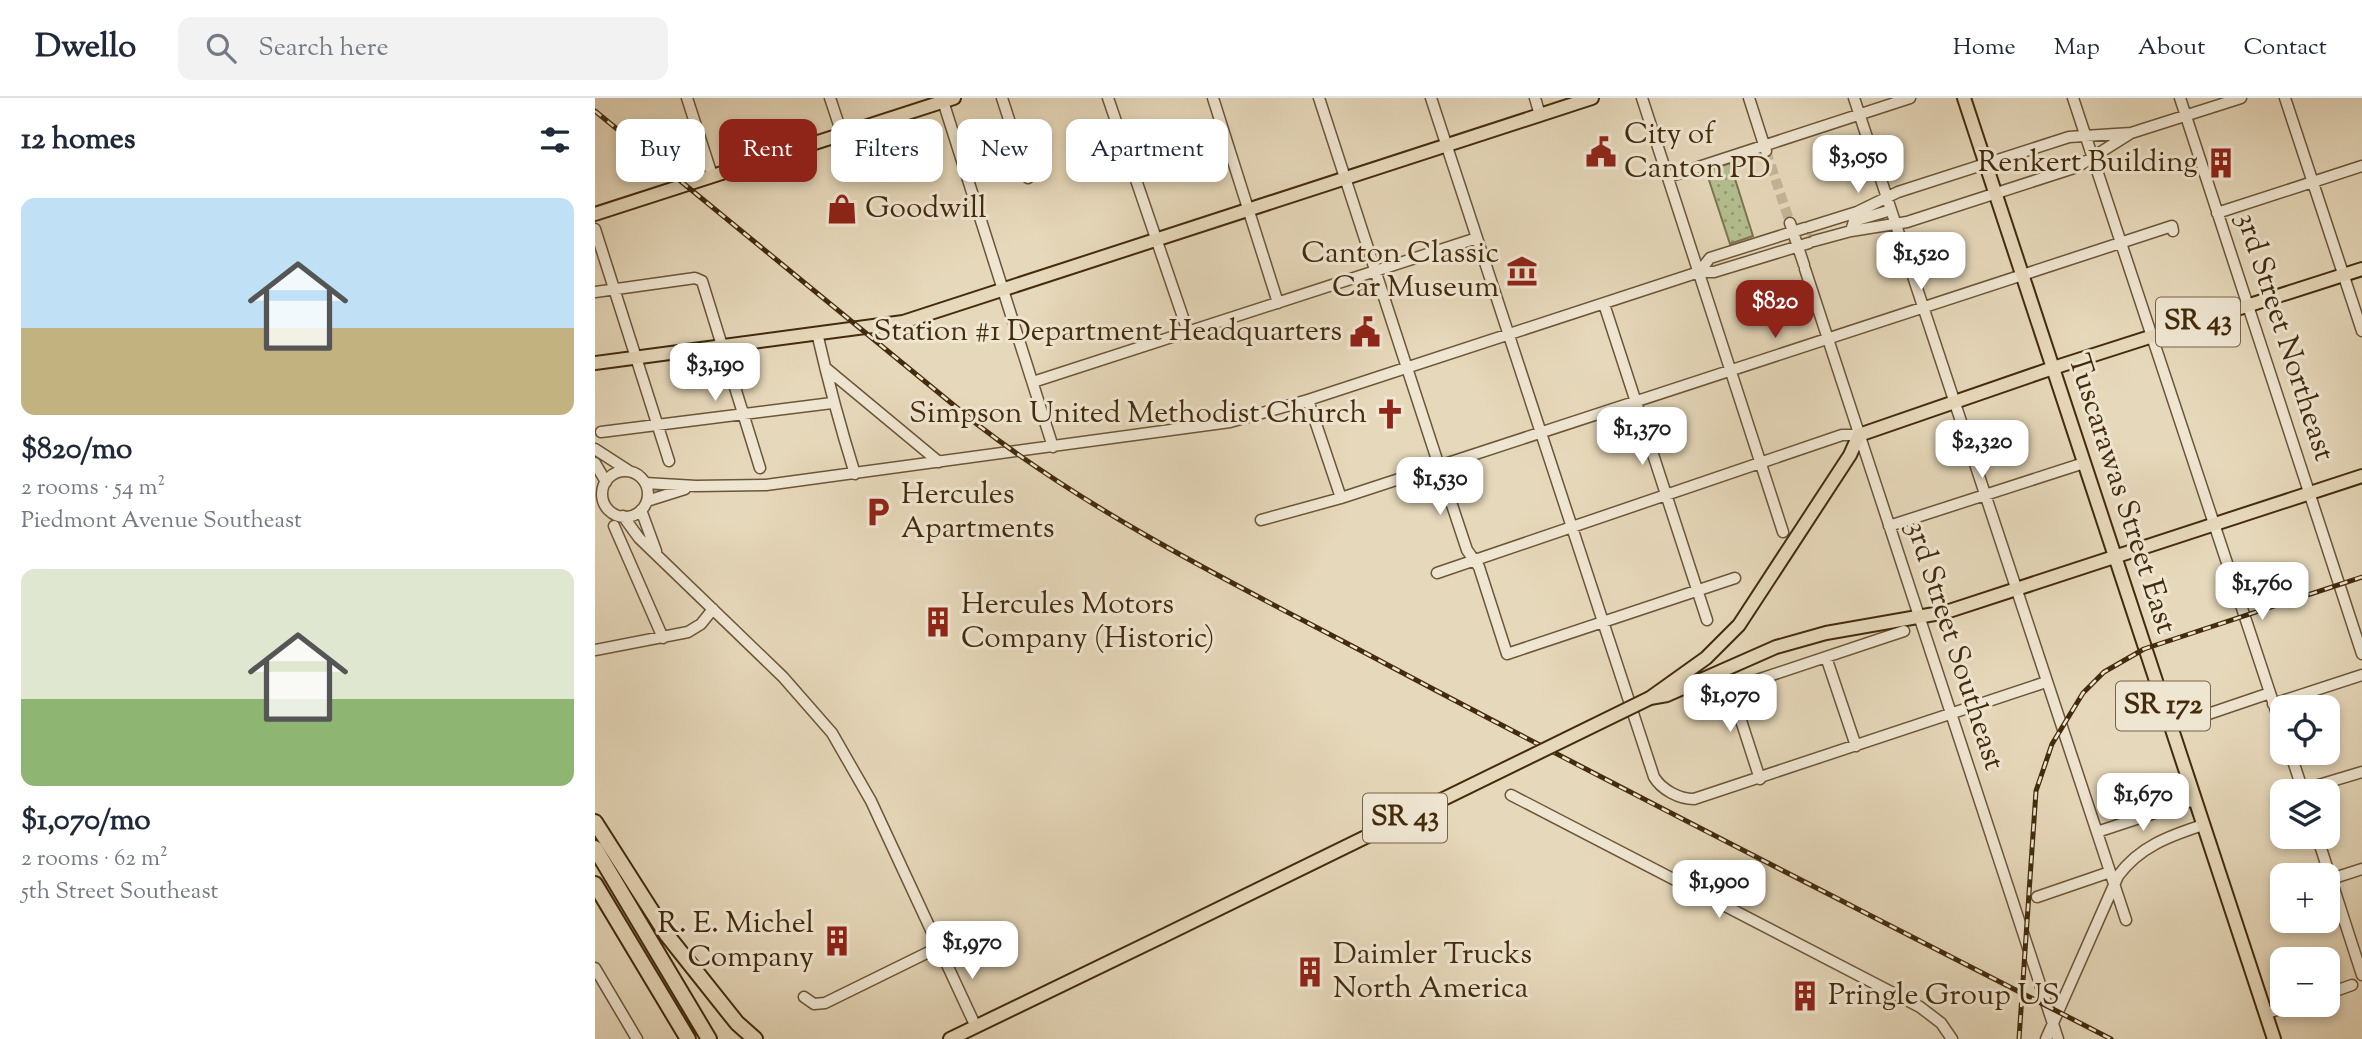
<!DOCTYPE html>
<meta charset="utf-8">
<style>
body{margin:0;font-family:"Sorts Mill Goudy",serif;background:#f2f2f3;color:#1f2937;height:100vh;display:flex;flex-direction:column;font-size:26px;white-space:nowrap}
*{box-sizing:border-box;margin:0}
p{font-size:23px;color:#747a83}
.icon{flex:none;width:38px;height:38px;fill:none;stroke:currentColor;stroke-width:2;stroke-linecap:round;stroke-linejoin:round}
.map{position:relative;flex:1;overflow:hidden}
.side{display:flex;flex-direction:column;background:#fff;width:595px}
.side>*{flex:none}
.guide{position:absolute;left:21px;top:21px;width:665px;height:63px;display:flex;gap:14px}
.buttons{position:absolute;left:1675px;top:597px;display:grid;gap:14px}
.buttons a{display:grid;place-items:center;width:70px;height:70px;border-radius:14px;background:#fff;box-shadow:0 4px 10px #0003;font-size:35px}
.price{position:absolute;translate:-50% -60px;padding:0 16px;border-radius:14px;background:#fff;color:#222;font-size:23px;line-height:46px;filter:drop-shadow(0 2px 4px #0008)}
.price::after{content:'';position:absolute;left:50%;top:42px;width:21px;height:16px;margin-left:-10px;background:inherit;clip-path:polygon(0 0,100% 0,50% 100%)}
.price.on{background:#8f2418;color:#fff}
ul{padding:0;list-style:none}
li{display:grid;align-content:center;gap:14px;height:371px;padding:0 21px}
li span{display:grid;place-items:center;height:217px;border-radius:14px;color:#555}
li>.icon{margin-inline-start:auto}
span .icon{width:126px;height:126px;fill:#fffc;stroke-width:1}
li b{font-size:30px}
h2{display:flex;justify-content:space-between;align-items:center;height:84px;padding:0 21px;font-size:30px}
.tag{padding:0 24px;border-radius:14px;background:#fff;box-shadow:0 4px 10px #0003;font-size:24px;line-height:63px}
.tag.on{background:#8f2418;color:#fff}
header{display:flex;align-items:center;gap:42px;box-sizing:border-box;height:98px;padding:0 35px;background:#fff;border-bottom:2px solid #e0e1e3}
header strong{font-size:33px}
nav{display:flex;gap:38px;margin-inline-start:auto;font-size:24px}
.search{width:490px;height:63px;background:#f2f2f3;display:flex;align-items:center;gap:18px;box-sizing:border-box;padding:0 24px;border-radius:14px;color:#747a83;font-size:26px}
main{display:flex;flex:1;min-height:0}
.map>svg:first-child{display:block}
.park{fill:url(#park-dots);stroke:#7c754e;stroke-width:2}
.lines{fill:none;stroke-linecap:round;stroke-linejoin:round}
.minor-tunnel{stroke:#c5b597;stroke-width:10;stroke-dasharray:10 5;stroke-linecap:butt}
.minor-casing{stroke:#6c5637;stroke-width:13}
.major-casing{stroke:#432b0b;stroke-width:16}
.highway-casing{stroke:#432b0b;stroke-width:18}
.minor{stroke:#efe6d2;stroke-width:10}
.major{stroke:#e6d8ba;stroke-width:12}
.highway{stroke:#e6d8ba;stroke-width:14}
.rail-casing{stroke:#432b0b;stroke-width:5}
.rail{stroke:#efe6d2;stroke-width:2.5;stroke-dasharray:8;stroke-linecap:butt}
.major-bridge-casing{stroke:#432b0b;stroke-width:16;stroke-linecap:butt}
.major-bridge{stroke:#e6d8ba;stroke-width:12}
.labels{text-anchor:middle;dominant-baseline:central;stroke-width:6;stroke-linejoin:round;paint-order:stroke}
.shield{fill:#efe6d2;stroke:#776347;stroke-width:2}
.shield-label{font-size:28px;font-weight:bold;fill:#432b0b}
.poi-label{font-size:30px;fill:#432b0b;stroke:#efe6d2;text-anchor:start}
.street-label{font-size:30px;fill:#432b0b;stroke:#efe6d2}
</style>
<header>
<strong>Dwello</strong>
<div class="search"><svg class="icon" aria-label="search" viewBox="0 0 24 24"><circle cx="10" cy="10" r="6"/><path d="M15 15l6 6"/></svg>Search here</div>
<nav><a>Home</a><a>Map</a><a>About</a><a>Contact</a></nav>
</header>
<main>
<section class="side">
<h2>12 homes<svg class="icon" aria-label="filters" viewBox="0 0 24 24"><path d="M4 7h16M4 17h16"/><circle cx="9" cy="7" r="2"/><circle cx="15" cy="17" r="2"/></svg></h2>
<ul>
<li><span style="background:linear-gradient(#bfe0f5 60%,#c2b280 0)"><svg class="icon" aria-label="home" viewBox="0 0 24 24"><path d="M3 11l9-7 9 7M6 9v11h12V9"/></svg></span><div><b>$820/mo</b><p>2 rooms · 54 m²</p><p>Piedmont Avenue Southeast</p></div></li>
<li><span style="background:linear-gradient(#dfe7d0 60%,#8fb573 0)"><svg class="icon" aria-label="home" viewBox="0 0 24 24"><path d="M3 11l9-7 9 7M6 9v11h12V9"/></svg></span><div><b>$1,070/mo</b><p>2 rooms · 62 m²</p><p>5th Street Southeast</p></div></li>
</ul>
</section>
<div class="map">
<svg width="1767" height="941" viewBox="0 0 1767 941">
<defs>
<pattern id="park-dots" width="8" height="8" patternUnits="userSpaceOnUse" patternTransform="scale(1.75)"><rect width="8" height="8" fill="#b4bf90"/><path d="M2 2h.1M6 6h.1" fill="none" stroke="#949b74" stroke-width="1.8" stroke-linecap="round"/></pattern>
</defs>
<rect width="100%" height="100%" fill="#e6d8ba"/>
<filter id="stains"><feTurbulence type="fractalNoise" baseFrequency=".00286" numOctaves="4"/><feColorMatrix values="0 0 0 0 .2 0 0 0 0 .09 0 0 0 0 .02 0 0 0 .5 -.17"/></filter>
<radialGradient id="worn" r=".72"><stop offset=".6" stop-color="#630" stop-opacity="0"/><stop offset="1" stop-color="#630" stop-opacity=".3"/></radialGradient>
<path class="park" d="M1135,65l23,73 -23,8 -24,-73z"/>
<g class="lines">
<path class="minor-tunnel" d="M1171,53l24,72
M1212,137l4,-2"/>
<g class="minor-casing">
<path id="minor" d="M92,0l25,77
M235,0l12,36
M347,0l111,349
M407,0l26,80
M513,0l80,234
M618,0l65,205
M724,0l120,368 28,84 12,17 28,87 228,-76
M836,0l223,679c8,13 25,22 40,22l352,-117
M940,0l5,17
M1047,0l141,434
M1154,0l17,53
M1259,0l272,822
M1478,0l209,631
M1585,0l182,556
M1690,0l77,233
M1073,79l242,-79
M1622,115l145,-47
M1195,125l14,42
M1214,129l48,-15 41,-20 171,-55 62,-4 110,-35
M0,131l74,232
M1256,133l3,-10 37,-11
M1219,143l37,-10 56,-9 170,-55 54,-34
M1210,171l253,770
M1104,174l11,-14 95,-30
M0,194l100,-14 7,3 58,187
M1009,206l103,316
M222,235c11,48 23,93 38,141
M232,271l112,93
M438,284l444,-144
M713,302l33,98
M6,334l231,-29
M0,351l34,22
M0,365l11,19
M7 396a23 23 0 1 1 46 0a23 23 0 1 1-46 0Z
M50,385l51,3 70,-1 464,-63 78,-22 391,-128h15l95,-29
M52,403l38,-12
M46,412l15,41
M28,418l16,22 144,139 49,56 39,68 105,226
M666,422l80,-22 831,-272 1,5
M19,428l49,112
M1294,428l195,-63
M842,475l405,-138h17
M0,552l93,-18 13,-8 12,-15
M1231,559l30,89
M1678,606l89,-29
M1575,629l100,-34
M1695,654l13,39
M1165,681l-25,-77 1,-11 18,-10 150,-50
M1707,692l60,-18
M916,697l409,212 21,16 11,16
M1502,734l97,-32
M1722,738l45,139
M1736,781l31,-10
M1442,799l73,-25
M0,870l42,71
M1732,896l25,-9
M209,899l10,7 11,-1 114,-56
M1670,916l29,-10
M1451,941l72,-163c21,-29 51,-40 85,-51"/>
</g>
<g class="major-casing">
<path id="major" d="M1369,0l310,941
M0,116l359,-116
M0,265l308,-41 689,-224
M1055,600l56,-40 33,-33 111,-170 9,-20 194,-67 309,-99
M1055,600l17,-3 109,-48 50,-14 120,-21 416,-136
M355,941l211,-102"/>
</g>
<g class="highway-casing">
<path id="highway" d="M0,724l72,113 70,88 18,16
M0,750l114,191
M0,786l93,155"/>
</g>
<use href="#minor" class="minor"/>
<use href="#major" class="major"/>
<use href="#highway" class="highway"/>
<g class="rail-casing">
<path id="rail" d="M0,13l383,314c125,96 269,165 408,239 240,128 483,250 725,375
M1424,941l17,-248 16,-47 31,-51 21,-21 40,-23 218,-72"/>
</g>
<use href="#rail" class="rail"/>
<g class="major-bridge-casing">
<path id="major-bridge" d="M566,839l489,-239"/>
</g>
<use href="#major-bridge" class="major-bridge"/>
</g>
<defs>
<g id="civic-bare" transform="scale(2.415)"><path d="M-.6-6.5H3V-4.5H.6V-3L4-1V1h2V6H-6V1h2V-1L-.6-3ZM-1.2 2.5V6h2.4V2.5Z" fill="#8f2418" stroke="#efe6d2" stroke-width="2.5" paint-order="stroke"/></g>
<g id="building-bare" transform="scale(2.415)"><path d="M-4-6H4V6H1V3H-1V6H-4ZM-2.5-4.3h1.7v1.8h-1.7ZM.8-4.3h1.7v1.8H.8ZM-2.5-1h1.7V.8h-1.7ZM.8-1h1.7V.8H.8Z" fill="#8f2418" stroke="#efe6d2" stroke-width="2.5" paint-order="stroke"/></g>
<g id="shop-bare" transform="scale(2.415)"><path d="M-5-2.5h2.3a2.7 3.5 0 0 1 5.4 0H5L5.5 6h-11ZM-1.5-2.5h3a1.5 2.3 0 0 0-3 0Z" fill="#8f2418" stroke="#efe6d2" stroke-width="2.5" paint-order="stroke"/></g>
<g id="museum-bare" transform="scale(2.415)"><path d="M0-6L6-3V-2H-6V-3ZM-5-1h2V3h-2ZM-1-1h2V3h-2ZM3-1h2V3H3ZM-6 4H6V6H-6Z" fill="#8f2418" stroke="#efe6d2" stroke-width="2.5" paint-order="stroke"/></g>
<g id="church-bare" transform="scale(2.415)"><path d="M-1.2-6h2.4v3.5h3.3v2.4h-3.3V6h-2.4V-.1h-3.3v-2.4h3.3Z" fill="#8f2418" stroke="#efe6d2" stroke-width="2.5" paint-order="stroke"/></g>
<g id="parking-bare" transform="scale(2.415)"><path d="M-3.5-5.5H1a3.5 3.5 0 0 1 0 7H-1V5.5H-3.5ZM-1-3.4V-.6H.8a1.4 1.4 0 0 0 0-2.8Z" fill="#8f2418" stroke="#efe6d2" stroke-width="2.5" paint-order="stroke"/></g>
</defs>
<g fill-rule="evenodd">
<use href="#civic-bare" x="1006" y="54"/>
<use href="#building-bare" x="1626" y="65"/>
<use href="#shop-bare" x="247" y="111"/>
<use href="#museum-bare" x="927" y="173"/>
<use href="#civic-bare" x="770" y="234"/>
<use href="#church-bare" x="795" y="316"/>
<use href="#parking-bare" x="283" y="414"/>
<use href="#building-bare" x="343" y="524"/>
<use href="#building-bare" x="242" y="843"/>
<use href="#building-bare" x="715" y="874"/>
<use href="#building-bare" x="1210" y="898"/>
</g>
<g class="labels">
<g class="shield">
<rect x="1561" y="199.5" width="84" height="49" rx="5"/>
<rect x="1521" y="583.5" width="94" height="49" rx="5"/>
<rect x="768" y="695.5" width="84" height="49" rx="5"/>
</g>
<g class="shield-label">
<text x="1603" y="224">SR 43</text>
<text x="1568" y="608">SR 172</text>
<text x="810" y="720">SR 43</text>
</g>
<g class="poi-label">
<text x="1029" y="37">City of<tspan x="1029" dy="34">Canton PD</tspan></text>
<text x="1603" y="65" text-anchor="end">Renkert Building</text>
<text x="270" y="111">Goodwill</text>
<text x="904" y="156" text-anchor="end">Canton Classic<tspan x="904" dy="34">Car Museum</tspan></text>
<text x="747" y="234" text-anchor="end">Station #1 Department Headquarters</text>
<text x="772" y="316" text-anchor="end">Simpson United Methodist Church</text>
<text x="306" y="397">Hercules<tspan x="306" dy="34">Apartments</tspan></text>
<text x="366" y="507">Hercules Motors<tspan x="366" dy="34">Company (Historic)</tspan></text>
<text x="219" y="826" text-anchor="end">R. E. Michel<tspan x="219" dy="34">Company</tspan></text>
<text x="738" y="857">Daimler Trucks<tspan x="738" dy="34">North America</tspan></text>
<text x="1233" y="898">Pringle Group US</text>
</g>
<g class="street-label">
<text transform="translate(1689 239) rotate(72)">3rd Street Northeast</text>
<text transform="translate(1526 396) rotate(72)">Tuscarawas Street East</text>
<text transform="translate(1359 548) rotate(72)">3rd Street Southeast</text>
</g>
</g>
<rect width="100%" height="100%" filter="url(#stains)"/>
<rect width="100%" height="100%" fill="url(#worn)"/>
</svg>
<div class="buttons">
<a><svg class="icon" aria-label="locate" viewBox="0 0 24 24"><circle cx="12" cy="12" r="6"/><path d="M12 2v4M12 18v4M2 12h4M18 12h4"/></svg></a>
<a><svg class="icon" aria-label="layers" viewBox="0 0 24 24"><path d="M12 4l9 5-9 5-9-5zM3 14l9 5 9-5"/></svg></a>
<a>+</a>
<a>−</a>
</div>
<b class="price" style="left:1263px;top:97px">$3,050</b>
<b class="price" style="left:1326px;top:194px">$1,520</b>
<b class="price on" style="left:1180px;top:242px">$820</b>
<b class="price" style="left:120px;top:305px">$3,190</b>
<b class="price" style="left:1047px;top:369px">$1,370</b>
<b class="price" style="left:1387px;top:382px">$2,320</b>
<b class="price" style="left:845px;top:419px">$1,530</b>
<b class="price" style="left:1667px;top:524px">$1,760</b>
<b class="price" style="left:1135px;top:636px">$1,070</b>
<b class="price" style="left:1548px;top:735px">$1,670</b>
<b class="price" style="left:1124px;top:822px">$1,900</b>
<b class="price" style="left:377px;top:883px">$1,970</b>
<div class="guide">
<a class="tag">Buy</a>
<a class="tag on">Rent</a>
<a class="tag">Filters</a>
<a class="tag">New</a>
<a class="tag">Apartment</a>
</div>
</div>
</main>
